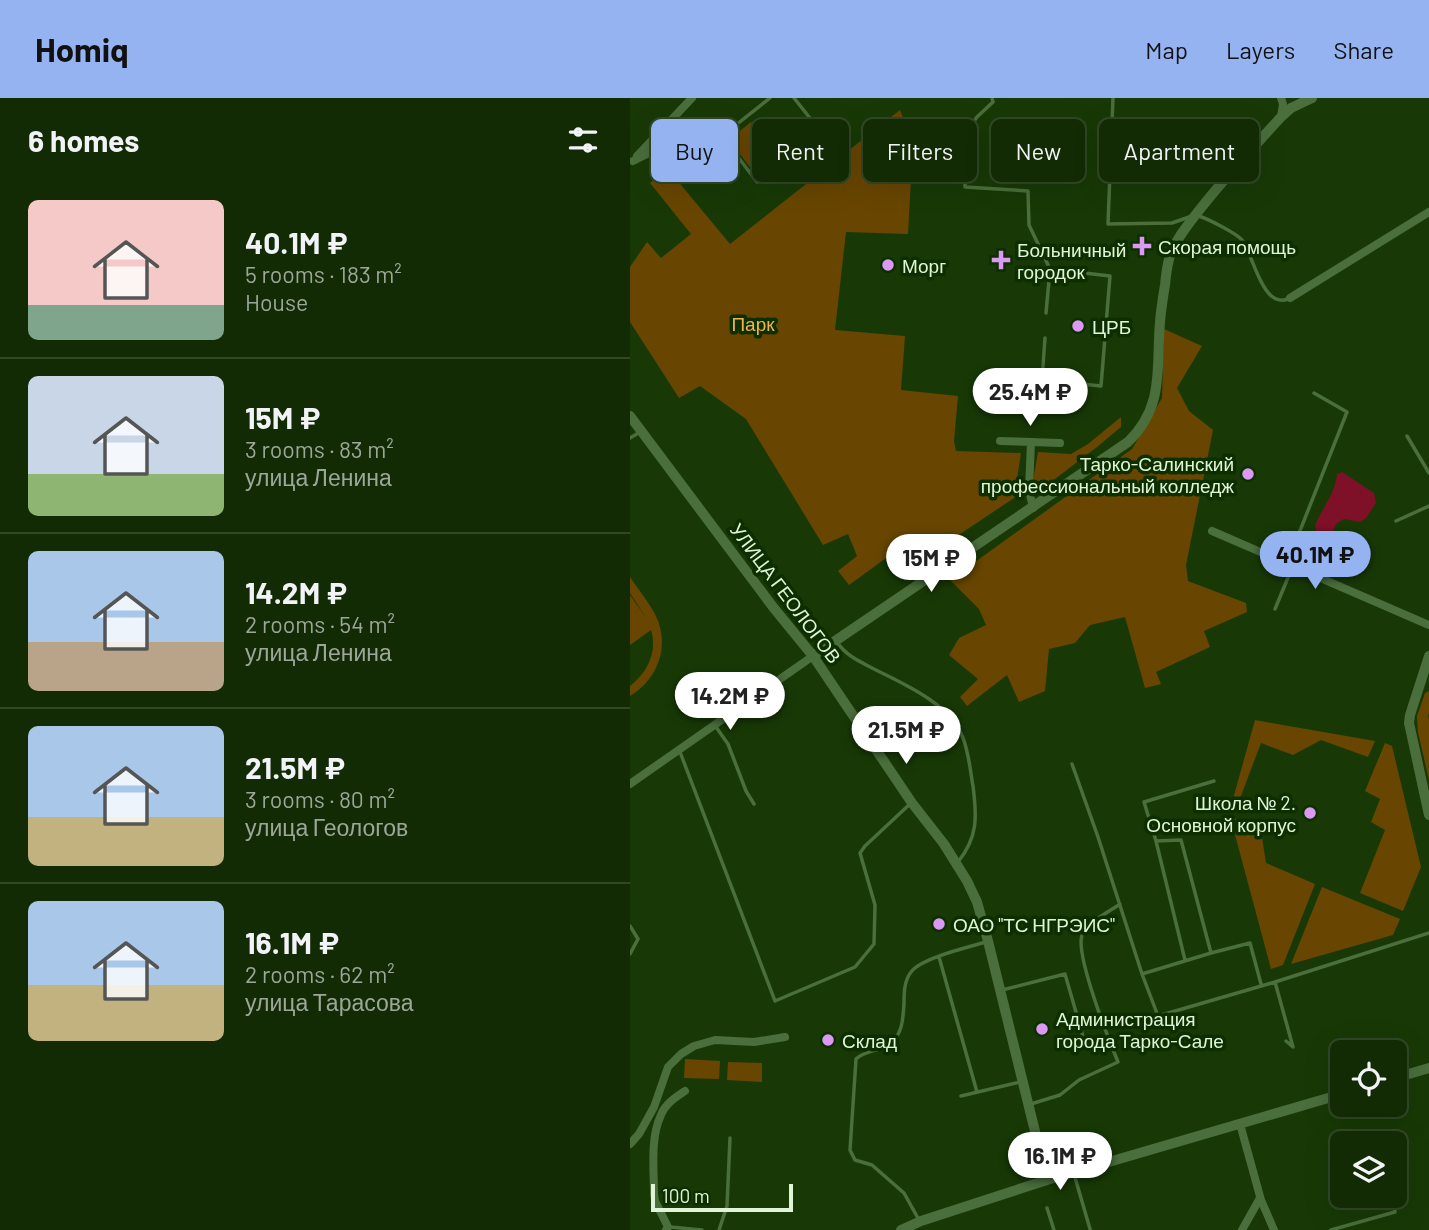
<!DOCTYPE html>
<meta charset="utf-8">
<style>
body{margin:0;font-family:Barlow,sans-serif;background:#1f3713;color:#f1f3f6;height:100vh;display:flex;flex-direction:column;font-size:26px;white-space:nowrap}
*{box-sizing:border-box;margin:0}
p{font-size:23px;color:#9ca79a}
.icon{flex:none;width:38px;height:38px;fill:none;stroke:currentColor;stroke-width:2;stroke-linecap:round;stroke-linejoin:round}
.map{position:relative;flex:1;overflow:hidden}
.side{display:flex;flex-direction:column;background:#122b04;width:630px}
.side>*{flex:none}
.top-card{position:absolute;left:21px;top:21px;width:665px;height:63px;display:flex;gap:14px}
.tools{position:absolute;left:700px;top:942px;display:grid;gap:14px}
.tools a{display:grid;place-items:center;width:77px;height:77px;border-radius:10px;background:#122b04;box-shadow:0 7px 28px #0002,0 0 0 2px #314726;font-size:35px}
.scale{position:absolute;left:21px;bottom:18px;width:142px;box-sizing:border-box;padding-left:7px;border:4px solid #e0f4d8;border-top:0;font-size:19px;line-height:24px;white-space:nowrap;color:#e0f4d8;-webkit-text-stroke:5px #0d2f00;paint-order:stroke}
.price{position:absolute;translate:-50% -60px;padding:0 16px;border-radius:24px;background:#fff;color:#222;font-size:23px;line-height:46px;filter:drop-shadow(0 2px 4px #0008)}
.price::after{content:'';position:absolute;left:50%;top:42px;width:21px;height:16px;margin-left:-10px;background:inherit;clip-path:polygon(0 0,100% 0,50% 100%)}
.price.active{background:#95b2f1;color:#111}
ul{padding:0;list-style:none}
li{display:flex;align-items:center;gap:21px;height:175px;padding:0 28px}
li+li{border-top:2px solid #314726}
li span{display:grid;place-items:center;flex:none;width:196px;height:140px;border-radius:10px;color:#555}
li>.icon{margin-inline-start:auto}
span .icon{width:84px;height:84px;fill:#fffc;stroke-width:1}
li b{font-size:30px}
h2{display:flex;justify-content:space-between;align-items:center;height:84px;padding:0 28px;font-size:30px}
.pill{padding:0 24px;border-radius:10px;background:#122b04;box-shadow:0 7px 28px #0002,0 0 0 2px #314726;font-size:24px;line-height:63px}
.pill.active{background:#95b2f1;color:#111}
header{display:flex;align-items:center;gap:42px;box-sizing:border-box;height:98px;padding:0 35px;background:#95b2f1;color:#111}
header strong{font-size:33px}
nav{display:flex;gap:38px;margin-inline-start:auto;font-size:24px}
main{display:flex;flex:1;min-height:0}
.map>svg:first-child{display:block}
.green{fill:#684601}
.water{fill:#7e1027}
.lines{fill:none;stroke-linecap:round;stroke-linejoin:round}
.service{stroke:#4a6e3c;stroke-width:3.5}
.minor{stroke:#4a6e3c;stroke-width:8}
.tertiary{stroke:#4a6e3c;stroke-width:10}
.poi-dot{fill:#dc99f4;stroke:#0d2f00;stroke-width:2.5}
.labels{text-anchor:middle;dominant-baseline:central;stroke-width:7;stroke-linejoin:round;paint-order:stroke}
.poi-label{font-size:19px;fill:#e0f4d8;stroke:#0d2f00;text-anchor:start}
.park-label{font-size:19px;fill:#f1b34d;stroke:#0d2f00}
.street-label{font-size:19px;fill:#e0f4d8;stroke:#0d2f00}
</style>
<header>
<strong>Homiq</strong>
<nav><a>Map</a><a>Layers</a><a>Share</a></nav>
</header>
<main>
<section class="side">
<h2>6 homes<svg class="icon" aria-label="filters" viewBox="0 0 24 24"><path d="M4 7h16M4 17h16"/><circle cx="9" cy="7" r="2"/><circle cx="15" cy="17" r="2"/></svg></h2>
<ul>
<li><span style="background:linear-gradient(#f6c9c9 75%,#7fa58c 0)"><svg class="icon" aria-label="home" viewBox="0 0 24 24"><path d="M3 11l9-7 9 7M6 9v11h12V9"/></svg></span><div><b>40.1M ₽</b><p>5 rooms · 183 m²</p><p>House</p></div></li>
<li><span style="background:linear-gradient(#c9d6e8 70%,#8fb573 0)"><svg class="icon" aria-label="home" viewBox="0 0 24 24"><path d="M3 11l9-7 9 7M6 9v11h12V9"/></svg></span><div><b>15M ₽</b><p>3 rooms · 83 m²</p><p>улица Ленина</p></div></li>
<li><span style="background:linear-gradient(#a9c7e8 65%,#b9a48a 0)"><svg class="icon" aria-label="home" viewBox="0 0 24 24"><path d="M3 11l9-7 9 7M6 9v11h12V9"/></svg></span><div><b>14.2M ₽</b><p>2 rooms · 54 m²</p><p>улица Ленина</p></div></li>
<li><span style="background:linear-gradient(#a9c7e8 65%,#c2b280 0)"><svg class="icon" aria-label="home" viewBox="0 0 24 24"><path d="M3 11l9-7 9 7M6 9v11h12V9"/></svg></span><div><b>21.5M ₽</b><p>3 rooms · 80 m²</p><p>улица Геологов</p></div></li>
<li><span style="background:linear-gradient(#a9c7e8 60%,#c2b280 0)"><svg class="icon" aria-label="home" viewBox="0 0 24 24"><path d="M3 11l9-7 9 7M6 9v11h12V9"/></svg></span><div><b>16.1M ₽</b><p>2 rooms · 62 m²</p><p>улица Тарасова</p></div></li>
</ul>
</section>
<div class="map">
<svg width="799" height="1132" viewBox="0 0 799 1132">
<rect width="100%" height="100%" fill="#183906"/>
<path class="green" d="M270,12l13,33 -5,91 -62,-2 -11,98 70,6 -4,54 57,6 -4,45 2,10 65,2 -7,45 -106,71 -15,-16 -44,32 -11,-14 19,-15 -9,-22 -25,11 -77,-126 -46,-33 -21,12 -49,-76v-55l17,-25 14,16 30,-24 -41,-51 17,-15 63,76z
M121,24l27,36 -22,17 -27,-35z
M534,231l38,17 -25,42 12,23 24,19 -27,135 2,16 58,22 1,9 -43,19 6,16 -54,25 5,12 -16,4 -20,-71 -35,8 -15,18 -26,6 -4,42 -26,11 -12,-27 -40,31 -7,-9 18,-18 -29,-24 10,-17 27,-13 -7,-16 -29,-29 182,-131 30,-51z
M491,319v10l-24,20 -67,51 8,-46 33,2 17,-10z
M0,479c8,12 18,24 25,37 16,31 3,65 -25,82v-10c17,-13 28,-34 21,-56l-21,15v-50l17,24 -17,-26z
M799,593v23l-1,1 1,5v60l-11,-48 -1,-16 8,-23z
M625,622l120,21 -7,16 -47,-17 -28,15 -32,-12 -22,58 -6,-2z
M755,645l7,3 29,121 -18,44 -43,-18 25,-63 -14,-8 9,-23 -15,-8z
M600,718l31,15 5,32 49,21 -32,81 -12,4z
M692,789l78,32 -7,16 -102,29z
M55,961l35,2 -1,18 -35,-1z
M98,964l34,1v19l-35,-2z"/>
<path class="water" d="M712,374l32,21 2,10 -10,15 -6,4 -16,-3 -8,5 -4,11 -6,2 -9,-4 -2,-7c6,-17 21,-33 22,-52z"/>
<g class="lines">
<path class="service" d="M140,0l-48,38 35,46 64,-50 -27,-34
M362,0l1,4 -16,15 -12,17v53l63,4 1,34 21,44 -4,44
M483,0l-5,126 64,-1 20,-7
M569,118c9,3 37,17 43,24 11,14 20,69 46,59
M415,240l-3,42 59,6 9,-110 -60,-7
M777,338l22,37
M0,340l10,-6
M766,423l33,-15
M658,463l59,-149 -33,-19
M645,511l17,-41
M207,544c9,14 24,20 39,28 30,15 74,34 87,68 6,15 7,32 10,48 4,31 5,51 -15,76
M86,629l12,17 18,47 8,13
M50,654l95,249 80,-34 19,-23 1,-39 -15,-52 5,-7 46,-43
M442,666l26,73 44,137
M584,683l-70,21 12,39 25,-1 30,113 39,-10 11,41
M526,743l29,119
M0,828l8,13 -8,15
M581,855l-69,21 16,42 117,-34 154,-49
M309,859l38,135
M645,884l18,65 -7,-6
M372,892l63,-16 21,73
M331,998l59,-14
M401,1006l29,-9 19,-15 39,-18c-9,-22 -43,-107 -36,-127 3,-11 28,-24 38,-31
M444,1076l16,55
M417,1110l7,22
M289,1122l-15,-27 -32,-28 -17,-5 -5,-10 6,-91c10,-10 29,-7 38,-19 9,-10 9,-24 10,-36 0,-11 0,-23 7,-32 10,-14 58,-25 75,-30
M40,1129l32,3
M89,1132l8,-24 3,-68
M701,1132l64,-18 -4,-17"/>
<path class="minor" d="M651,0l2,6 -2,13
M7,58l55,-58
M3,63l16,-8 52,-10 21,-7
M660,200l139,-86
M370,343l60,2
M401,344l-2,48 4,18
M582,433l217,94
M0,686l183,-128
M610,1026l21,76 13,30
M0,1046l9,-10 15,-27 14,-40 13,-13 13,-8 21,-6 39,2 31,-5
M36,1132l2,-3 -13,-26 -1,-7c0,-25 -4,-56 7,-79 4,-11 15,-18 24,-24
M612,1132l18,-32"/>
<path class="tertiary" d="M0,318l143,191 40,49 99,147 32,41 23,37 10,21 11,39 59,239
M183,558l315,-214c37,-36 28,-74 32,-120 1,-13 3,-25 5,-37 1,-11 2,-22 6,-32 6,-15 16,-27 26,-40 26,-34 56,-65 84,-96l10,-9 21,-10
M799,558l-19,59 -1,8 20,92
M765,980l34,-10
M271,1132l20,-9 126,-41 295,-86"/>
</g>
<g class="poi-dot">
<path d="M508.5 137.5h7v7h7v7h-7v7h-7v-7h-7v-7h7z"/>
<path d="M367.5 151.5h7v7h7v7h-7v7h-7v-7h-7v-7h7z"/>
<circle cx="258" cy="167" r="7"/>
<circle cx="448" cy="228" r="7"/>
<circle cx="618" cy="376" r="7"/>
<circle cx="680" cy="715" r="7"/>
<circle cx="309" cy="826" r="7"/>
<circle cx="412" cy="931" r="7"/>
<circle cx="198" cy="942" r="7"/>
</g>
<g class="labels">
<g class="poi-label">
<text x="528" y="148">Скорая помощь</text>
<text x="387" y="151">Больничный<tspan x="387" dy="22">городок</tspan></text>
<text x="272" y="167">Морг</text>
<text x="462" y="228">ЦРБ</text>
<text x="604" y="365" text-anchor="end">Тарко-Салинский<tspan x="604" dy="22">профессиональный колледж</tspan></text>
<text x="666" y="704" text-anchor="end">Школа № 2.<tspan x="666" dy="22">Основной корпус</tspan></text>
<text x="323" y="826">ОАО "ТС НГРЭИС"</text>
<text x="426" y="920">Администрация<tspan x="426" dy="22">города Тарко-Сале</tspan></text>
<text x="212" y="942">Склад</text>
</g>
<g class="park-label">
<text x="123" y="225">Парк</text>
</g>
<g class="street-label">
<text transform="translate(156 495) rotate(53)">УЛИЦА ГЕОЛОГОВ</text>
</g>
</g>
</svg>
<div class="tools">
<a><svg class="icon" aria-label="locate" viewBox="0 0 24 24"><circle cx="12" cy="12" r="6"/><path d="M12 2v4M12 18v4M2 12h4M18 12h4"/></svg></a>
<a><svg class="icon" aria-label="layers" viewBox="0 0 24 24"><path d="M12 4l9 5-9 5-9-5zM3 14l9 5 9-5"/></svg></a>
</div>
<div class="scale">100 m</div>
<b class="price" style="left:400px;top:330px">25.4M ₽</b>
<b class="price active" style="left:685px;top:493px">40.1M ₽</b>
<b class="price" style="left:301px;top:496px">15M ₽</b>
<b class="price" style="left:100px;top:634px">14.2M ₽</b>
<b class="price" style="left:276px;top:668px">21.5M ₽</b>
<b class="price" style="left:430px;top:1094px">16.1M ₽</b>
<div class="top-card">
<a class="pill active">Buy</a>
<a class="pill">Rent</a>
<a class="pill">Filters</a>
<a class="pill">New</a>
<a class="pill">Apartment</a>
</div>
</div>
</main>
